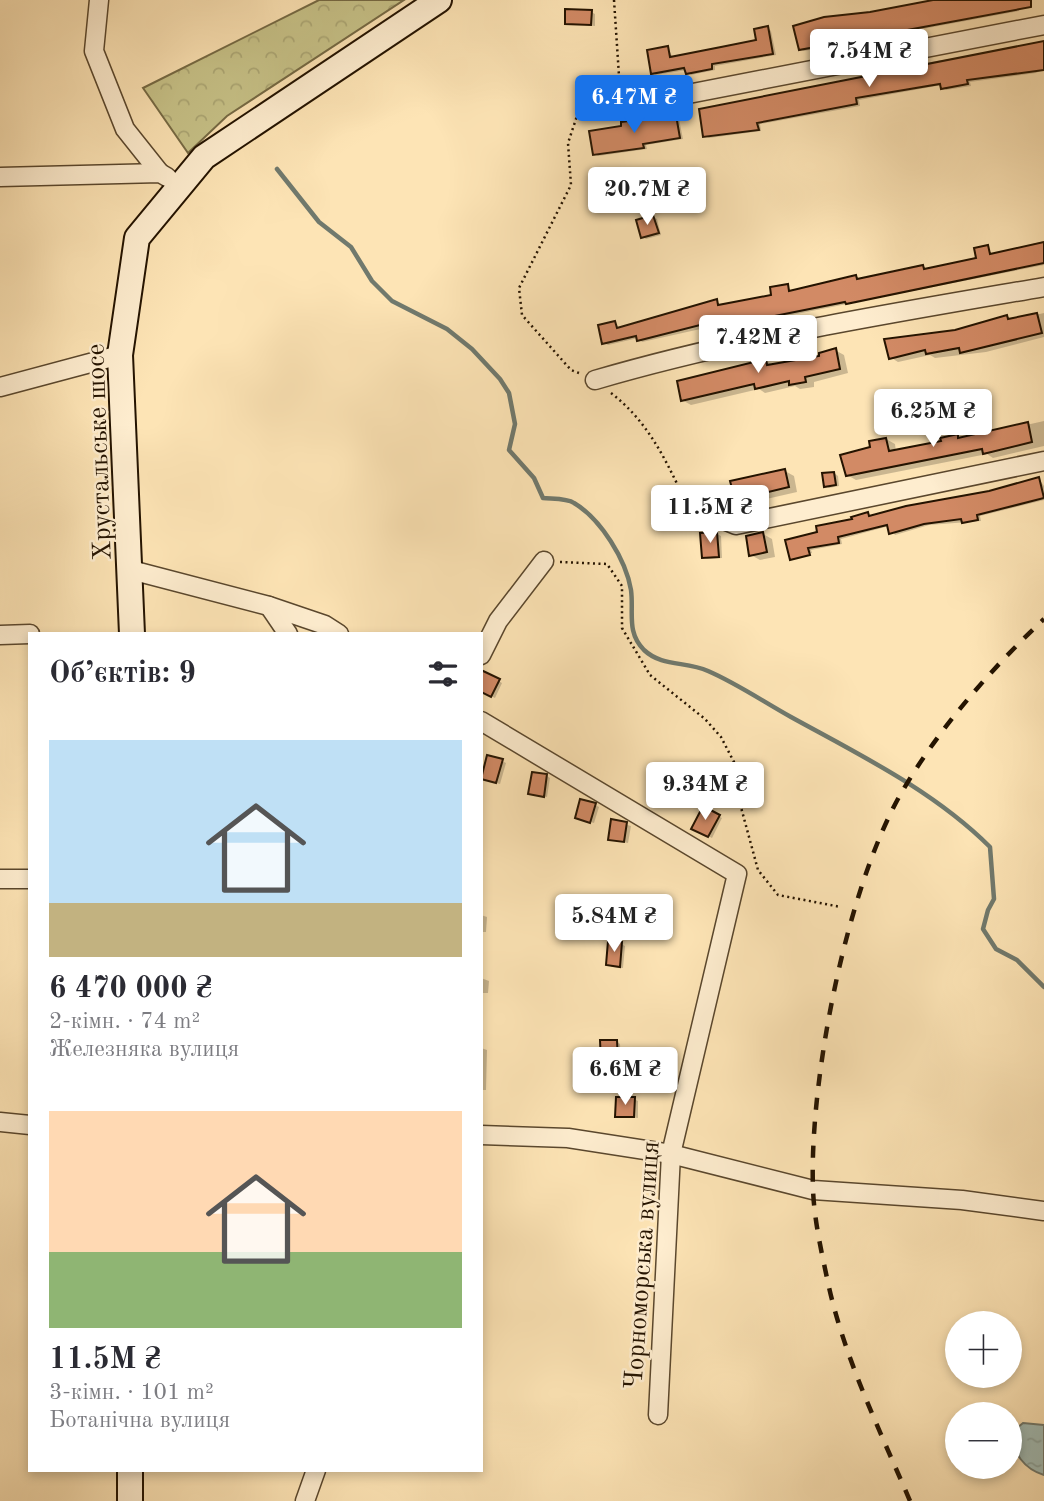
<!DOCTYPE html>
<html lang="uk">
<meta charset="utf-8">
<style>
:root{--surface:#fff;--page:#f7f7f7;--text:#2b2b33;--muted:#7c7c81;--accent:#1a73e8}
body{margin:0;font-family:"Old Standard TT",serif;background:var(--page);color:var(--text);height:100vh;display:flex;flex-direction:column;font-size:26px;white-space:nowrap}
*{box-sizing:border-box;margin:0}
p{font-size:23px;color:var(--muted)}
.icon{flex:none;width:38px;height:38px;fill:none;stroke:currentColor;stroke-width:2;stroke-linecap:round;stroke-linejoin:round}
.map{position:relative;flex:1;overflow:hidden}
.sheet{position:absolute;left:28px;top:632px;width:455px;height:840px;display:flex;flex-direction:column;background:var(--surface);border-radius:0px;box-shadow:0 4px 10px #0003}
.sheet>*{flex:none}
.controls{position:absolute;left:945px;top:1311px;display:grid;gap:14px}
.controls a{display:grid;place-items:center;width:77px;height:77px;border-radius:50%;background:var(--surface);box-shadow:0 4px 10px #0003;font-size:35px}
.price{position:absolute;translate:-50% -60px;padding:0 16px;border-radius:7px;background:#fff;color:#222;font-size:23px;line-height:46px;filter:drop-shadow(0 2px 4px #0008)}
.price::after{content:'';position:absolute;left:50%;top:42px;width:21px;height:16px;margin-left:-10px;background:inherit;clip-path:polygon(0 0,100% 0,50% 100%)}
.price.active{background:var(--accent);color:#fff}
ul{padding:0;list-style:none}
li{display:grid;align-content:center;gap:14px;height:371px;padding:0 21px}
li span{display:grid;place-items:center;height:217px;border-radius:0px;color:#555}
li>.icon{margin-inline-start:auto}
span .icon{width:126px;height:126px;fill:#fffc;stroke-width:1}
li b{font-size:30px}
h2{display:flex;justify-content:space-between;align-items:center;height:84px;padding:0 21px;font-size:30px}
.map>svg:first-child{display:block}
</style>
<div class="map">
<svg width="1044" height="1501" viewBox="0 0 1044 1501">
<defs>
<pattern id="forest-crowns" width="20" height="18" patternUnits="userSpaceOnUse" patternTransform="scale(1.75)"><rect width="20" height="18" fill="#c7c288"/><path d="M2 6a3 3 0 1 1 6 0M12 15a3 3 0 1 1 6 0" fill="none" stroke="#aba674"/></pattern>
<pattern id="water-ripples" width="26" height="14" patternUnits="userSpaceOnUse" patternTransform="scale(1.75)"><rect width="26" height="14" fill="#a2bdb6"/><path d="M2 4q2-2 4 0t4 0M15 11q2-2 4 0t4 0" fill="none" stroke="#8ba29b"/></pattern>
</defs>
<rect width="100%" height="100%" fill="#fde4b5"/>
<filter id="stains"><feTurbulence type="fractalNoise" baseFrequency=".00286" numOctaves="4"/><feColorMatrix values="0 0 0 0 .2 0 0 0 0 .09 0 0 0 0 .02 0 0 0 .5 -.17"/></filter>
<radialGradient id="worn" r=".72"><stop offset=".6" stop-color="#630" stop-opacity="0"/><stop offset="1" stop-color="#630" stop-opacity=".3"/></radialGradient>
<polygon fill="url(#forest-crowns)" stroke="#766a44" stroke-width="2" points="319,0 404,0 227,116 188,153 143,88"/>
<path fill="url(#water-ripples)" stroke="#70796d" stroke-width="2" d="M 1023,1423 L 1044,1425 L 1044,1475 C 1024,1469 1013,1453 1011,1433 Z"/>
<g fill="#0003">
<polygon points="947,0 1018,0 1019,11 804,51 800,49"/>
<polygon points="591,12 595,14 595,26 567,23"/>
<polygon points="768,28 771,31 776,55 715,66 715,70 691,75 687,70 656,75 653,73 668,48 673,58 758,41"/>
<polygon points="1044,41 1044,69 1036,73 970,82 971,86 946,90 942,85 859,100 860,106 760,124 761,131 709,138 705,136 701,111 936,61 1006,51"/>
<polygon points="675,117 679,119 683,139 646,145 647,149 598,156 595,154"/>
<polygon points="653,217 657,219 661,235 646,239 643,237"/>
<polygon points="1044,241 1044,265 745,324 741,320 642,342 638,338 608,345 604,343 615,323 620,329 717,301 721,307 773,297 787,286 792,292 855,277 860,280 923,267 927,269 978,259 987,247 992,255"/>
<polygon points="1044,313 1044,337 986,352 935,358 930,355 898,362 890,357 1007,316 1013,320"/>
<polygon points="835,350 844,355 848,373 814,382 814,387 800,389 795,386 765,393 759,389 691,405 682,400 766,361 774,366 822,358"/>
<polygon points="1044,421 1044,446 993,458 987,454 856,480 847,475 886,439 895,444 896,452 957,436 962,439"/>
<polygon points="785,471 794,476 797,492 745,504 736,499"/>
<polygon points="834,473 838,476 839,486 829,488 826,486"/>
<polygon points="1039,479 1044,486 1044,500 980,516 981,521 929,525 895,535 889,526 841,539 842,544 811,550 812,553 792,557 787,541 868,514 873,517 989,493"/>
<polygon points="717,534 721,536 722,558 707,559 704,557"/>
<polygon points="763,534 772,539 775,557 760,560 751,555"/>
<polygon points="483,672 502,683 495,698 481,691"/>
<polygon points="502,761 506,763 500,784 486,780"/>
<polygon points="547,776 550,778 547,797 530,793"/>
<polygon points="595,805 599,807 594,823 581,819"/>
<polygon points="704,808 722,818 712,838 693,828"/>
<polygon points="613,821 631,826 628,843 610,839"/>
<polygon points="650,898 653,900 652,914 628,910"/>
<polygon points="481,915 487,917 486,932 481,932"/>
<polygon points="621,944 625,946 623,968 612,967 608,964"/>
<polygon points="481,978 489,981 488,993 481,993"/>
<polygon points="616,1041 620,1044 621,1064 607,1065 603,1062"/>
<polygon points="481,1048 487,1050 486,1090 481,1090"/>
<polygon points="634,1099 638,1101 638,1118 617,1116"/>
</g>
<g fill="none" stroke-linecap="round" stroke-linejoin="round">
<path stroke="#70796d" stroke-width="4.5" d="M 277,169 L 319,222 L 351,247 L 372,281 L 392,301 L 447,329 L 472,349 L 500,379 L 509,393 L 515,424 L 509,450 L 534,478 L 543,498 C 552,499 567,498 574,503 C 601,519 626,560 631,590 C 634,612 626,632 644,650 C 662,667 686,661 708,671 C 736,683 764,702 791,717 C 860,755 934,791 990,847 L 994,899 L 988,910 L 983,929 L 996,949 L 1017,960 L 1044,987"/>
</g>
<g fill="#d28a65" stroke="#241300" stroke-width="2">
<polygon points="933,0 1031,0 1031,7 799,50 793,26 824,17 870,12"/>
<polygon points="565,9 592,10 591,25 565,24"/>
<polygon points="768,26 773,54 712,64 712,69 686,74 684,68 651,74 647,50 668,46 670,57 721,47 756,40 754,29"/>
<polygon points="1044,41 1044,70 967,80 968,84 941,89 940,84 856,98 857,104 757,123 759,130 703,137 699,109"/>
<polygon points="676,115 680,138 643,144 644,148 593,155 589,131 621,126 621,122"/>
<polygon points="653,215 659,233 641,238 636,220"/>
<polygon points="1044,242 1044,263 846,304 845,302 740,323 739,318 704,326 704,324 637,341 636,336 602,344 598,325 615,321 617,328 717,299 718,305 771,295 770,287 788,284 789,291 856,275 857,279 923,265 924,269 976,258 974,248 988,245 990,254"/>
<polygon points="1037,313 1042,333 960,353 959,348 926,354 925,350 889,359 884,339 955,330 1007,315 1008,319"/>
<polygon points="836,348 840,369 805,377 806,382 789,385 789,381 755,389 754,384 681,401 677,381 766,359 767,365 819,356 819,353"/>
<polygon points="1028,422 1032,442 983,454 982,449 846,476 840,455 870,447 869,441 886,438 889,451 941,441 940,438 958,434 958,438"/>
<polygon points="785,469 789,487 735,500 730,481"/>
<polygon points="834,472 836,485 824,487 822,473"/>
<polygon points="1039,477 1044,498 977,515 978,520 962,523 961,519 924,524 889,534 887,525 838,537 839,543 808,548 810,555 790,560 785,540 817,532 816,526 852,519 851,517 868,512 869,516 906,506 989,491"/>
<polygon points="717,532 719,557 702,558 700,533"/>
<polygon points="763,532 767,552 749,556 746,536"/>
<polygon points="481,670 500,679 491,697 481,692"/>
<polygon points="487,755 503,759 496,783 481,779"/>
<polygon points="532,772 547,774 544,797 528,794"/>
<polygon points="580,799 596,803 590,823 575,818"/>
<polygon points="703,806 720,815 708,837 691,829"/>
<polygon points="611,819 627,822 624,842 608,840"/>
<polygon points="628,895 650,896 649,913 627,911"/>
<polygon points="608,941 622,942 620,967 606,965"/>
<polygon points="600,1040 617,1040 618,1063 601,1063"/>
<polygon points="616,1097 635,1097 634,1117 615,1117"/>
</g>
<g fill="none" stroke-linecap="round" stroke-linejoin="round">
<g stroke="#5a472d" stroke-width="21">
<g id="street">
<polyline points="99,0 94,51 125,129 160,173"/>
<polyline points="621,107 1044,25"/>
<polyline points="0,177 160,173 167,177"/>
<path d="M 595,380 C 742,337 893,313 1044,287"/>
<polyline points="0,387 120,355"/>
<polyline points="687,505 736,525 1044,461"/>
<polyline points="131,570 269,606 325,625 339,634"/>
<polyline points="269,606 288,634"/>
<polyline points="0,635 30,634"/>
<polyline points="481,655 498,621 544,561"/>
<polyline points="481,721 737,874 671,1154 658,1415"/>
<polyline points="0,879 30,879"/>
<polyline points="0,1122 30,1125"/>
<polyline points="481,1135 568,1138 671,1154 813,1190 962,1200 1044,1211"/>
<polyline points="305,1501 316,1470"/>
</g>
</g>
<g stroke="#241300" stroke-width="28">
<g id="secondary">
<polyline points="132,634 120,355 137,238 204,157 439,0"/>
<polyline points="130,1470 130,1501"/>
</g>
</g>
<g stroke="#241300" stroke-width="2.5" stroke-dasharray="2 3.5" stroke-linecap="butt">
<polyline points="614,0 620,91"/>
<polyline points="579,373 571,370 522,315 519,288 571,185 568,143 577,116 606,110"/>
<path d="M 611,393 C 645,419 663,454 681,492"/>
<polyline points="560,562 607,564 622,586 622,628 650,675 705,719 721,737 735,764 739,800 758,870 778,895 841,907"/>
</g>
<use href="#street" stroke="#feedcf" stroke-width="18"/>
<use href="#secondary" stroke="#feedcf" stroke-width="24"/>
<path stroke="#241300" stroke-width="4.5" stroke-dasharray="12 12" stroke-linecap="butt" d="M 910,1501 C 879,1428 843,1356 827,1278 C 821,1250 814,1218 813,1189 C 809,1080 847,885 903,790 C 940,727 991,669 1044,619"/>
</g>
<g text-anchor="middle" stroke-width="5" stroke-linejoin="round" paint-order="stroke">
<g font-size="26" fill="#241300" stroke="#feedcf">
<text transform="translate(98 452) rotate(-92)" y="9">Хрустальське шосе</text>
<text transform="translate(641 1265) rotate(-86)" y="9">Чорноморська вулиця</text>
</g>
</g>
<rect width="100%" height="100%" filter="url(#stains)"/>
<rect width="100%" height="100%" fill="url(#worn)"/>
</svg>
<div class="controls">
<a>+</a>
<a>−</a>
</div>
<b class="price" style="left:869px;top:89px">7.54M ₴</b>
<b class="price active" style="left:634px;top:135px">6.47M ₴</b>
<b class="price" style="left:647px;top:227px">20.7M ₴</b>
<b class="price" style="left:758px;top:375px">7.42M ₴</b>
<b class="price" style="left:933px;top:449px">6.25M ₴</b>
<b class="price" style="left:710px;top:545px">11.5M ₴</b>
<b class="price" style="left:705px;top:822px">9.34M ₴</b>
<b class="price" style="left:614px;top:954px">5.84M ₴</b>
<b class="price" style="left:625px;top:1107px">6.6M ₴</b>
<section class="sheet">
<h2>Об’єктів: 9<svg class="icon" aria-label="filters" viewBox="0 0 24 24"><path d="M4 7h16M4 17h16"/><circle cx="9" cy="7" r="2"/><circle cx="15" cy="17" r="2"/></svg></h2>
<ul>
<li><span style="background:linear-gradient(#bfe0f5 75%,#c2b280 0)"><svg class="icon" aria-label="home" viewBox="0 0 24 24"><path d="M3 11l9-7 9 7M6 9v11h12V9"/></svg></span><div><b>6 470 000 ₴</b><p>2-кімн. · 74 m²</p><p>Железняка вулиця</p></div></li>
<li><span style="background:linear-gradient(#ffd9b3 65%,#8fb573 0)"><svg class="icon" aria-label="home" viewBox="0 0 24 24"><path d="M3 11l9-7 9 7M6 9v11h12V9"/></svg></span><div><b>11.5M ₴</b><p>3-кімн. · 101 m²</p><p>Ботанічна вулиця</p></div></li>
</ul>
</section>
</div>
